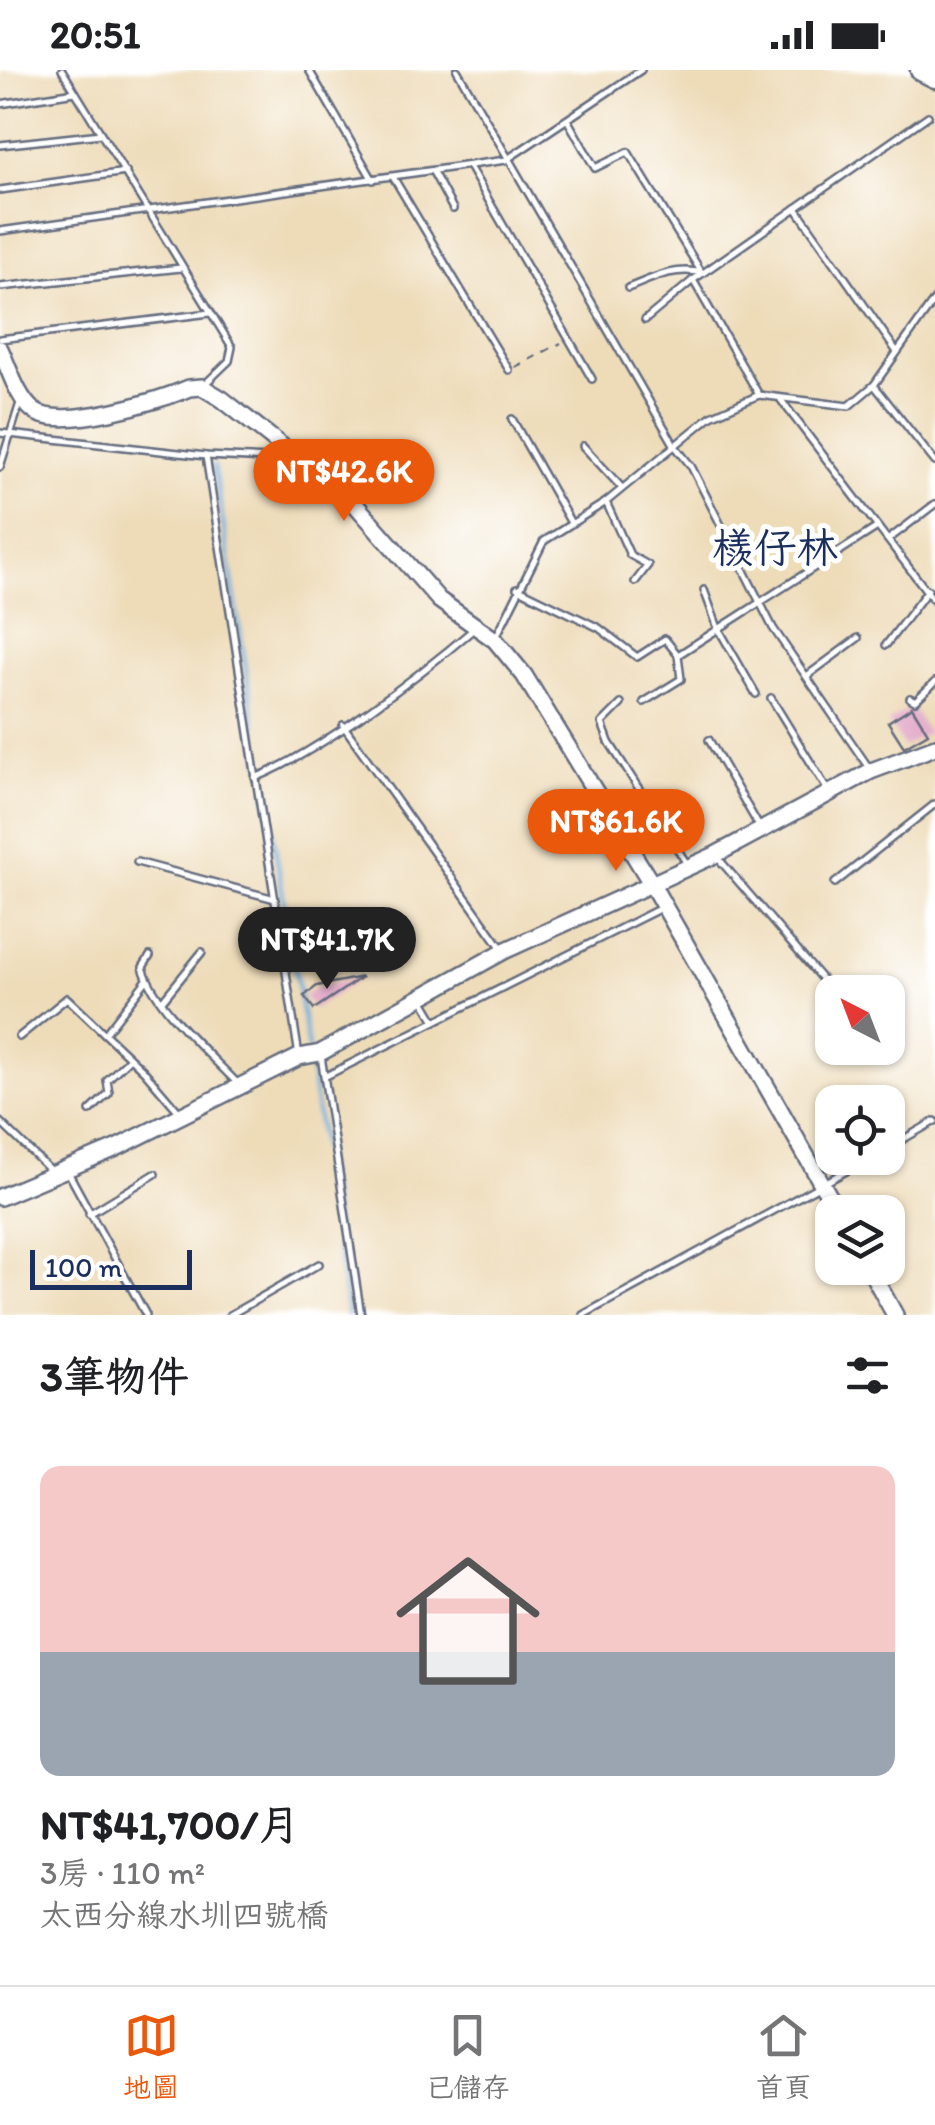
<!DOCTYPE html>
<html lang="zh-TW">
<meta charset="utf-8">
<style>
:root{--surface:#fff;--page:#f6f6f6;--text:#202124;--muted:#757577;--line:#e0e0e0;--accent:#ea580c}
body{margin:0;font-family:Itim,"LXGW WenKai TC",sans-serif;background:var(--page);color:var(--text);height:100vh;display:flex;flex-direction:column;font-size:38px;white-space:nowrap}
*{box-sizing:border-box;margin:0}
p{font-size:32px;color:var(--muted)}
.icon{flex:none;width:55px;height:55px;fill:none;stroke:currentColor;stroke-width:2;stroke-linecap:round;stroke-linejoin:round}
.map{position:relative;height:1245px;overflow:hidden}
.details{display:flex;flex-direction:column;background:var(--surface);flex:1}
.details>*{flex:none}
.needle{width:65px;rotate:318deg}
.fabs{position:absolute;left:815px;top:905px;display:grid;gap:20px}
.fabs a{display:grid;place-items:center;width:90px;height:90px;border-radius:20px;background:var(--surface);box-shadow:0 2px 8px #0004;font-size:50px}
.scale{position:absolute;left:30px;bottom:25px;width:162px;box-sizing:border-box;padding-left:10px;border:5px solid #1b2f5e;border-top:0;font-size:28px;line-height:35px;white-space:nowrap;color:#1b2f5e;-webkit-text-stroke:8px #fff;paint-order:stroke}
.price{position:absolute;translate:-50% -85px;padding:0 22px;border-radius:35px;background:var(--accent);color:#fff;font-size:32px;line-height:65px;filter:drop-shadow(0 2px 5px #0008)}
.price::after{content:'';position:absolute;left:50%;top:60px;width:30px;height:22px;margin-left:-15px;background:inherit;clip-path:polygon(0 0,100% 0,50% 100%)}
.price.selected{background:#222;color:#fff}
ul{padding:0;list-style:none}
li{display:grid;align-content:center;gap:20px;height:530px;padding:0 40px}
li span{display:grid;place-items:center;height:310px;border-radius:20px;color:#555}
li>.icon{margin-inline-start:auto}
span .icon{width:180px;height:180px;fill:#fffc;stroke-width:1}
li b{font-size:42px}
h2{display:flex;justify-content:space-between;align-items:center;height:120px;padding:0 40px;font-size:42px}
.status{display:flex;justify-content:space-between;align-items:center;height:70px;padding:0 50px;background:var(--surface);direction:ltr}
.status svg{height:28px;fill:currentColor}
.tab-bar{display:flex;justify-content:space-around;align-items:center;height:140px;border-top:2px solid var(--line);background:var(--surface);font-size:28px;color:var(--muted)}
.tab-bar a{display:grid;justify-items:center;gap:5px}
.tab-bar .selected{color:var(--accent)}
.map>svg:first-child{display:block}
</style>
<div class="status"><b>20:51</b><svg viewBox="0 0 49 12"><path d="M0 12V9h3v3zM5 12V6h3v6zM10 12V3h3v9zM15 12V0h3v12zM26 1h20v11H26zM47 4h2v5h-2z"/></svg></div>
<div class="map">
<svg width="935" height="1245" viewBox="0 0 935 1245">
<rect width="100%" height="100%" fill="#fff"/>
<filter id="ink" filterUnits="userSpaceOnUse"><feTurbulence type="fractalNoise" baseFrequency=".01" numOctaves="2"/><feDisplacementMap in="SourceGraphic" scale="20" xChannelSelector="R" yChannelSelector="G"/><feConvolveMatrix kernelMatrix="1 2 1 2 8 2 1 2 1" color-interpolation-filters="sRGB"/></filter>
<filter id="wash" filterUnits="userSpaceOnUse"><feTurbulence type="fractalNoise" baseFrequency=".0048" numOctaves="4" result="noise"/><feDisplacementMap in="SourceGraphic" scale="40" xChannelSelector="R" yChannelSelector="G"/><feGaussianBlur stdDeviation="2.25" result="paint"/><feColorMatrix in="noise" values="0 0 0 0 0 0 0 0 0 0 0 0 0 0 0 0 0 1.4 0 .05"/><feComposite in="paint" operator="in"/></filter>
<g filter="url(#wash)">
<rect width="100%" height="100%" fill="#eedcb9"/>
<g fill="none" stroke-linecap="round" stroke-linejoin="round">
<g stroke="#6aaee0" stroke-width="4">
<polyline points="214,396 261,694"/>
<polyline points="266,722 308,978"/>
<polyline points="309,988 348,1245"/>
</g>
</g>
<g id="blocks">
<g fill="#e5b1cd">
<polygon points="912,637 928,663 904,677 888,652"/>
<polygon points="362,907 314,939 304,926 317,916"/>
</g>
</g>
</g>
<g filter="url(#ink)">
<use href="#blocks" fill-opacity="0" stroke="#656c7e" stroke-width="2.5"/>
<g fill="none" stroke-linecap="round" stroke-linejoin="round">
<g stroke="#656c7e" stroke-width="10">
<g id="lane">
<polyline points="62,0 232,277 229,291 203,316"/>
<polyline points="309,0 373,110"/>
<polyline points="457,0 675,376 691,396 773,558 869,698"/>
<polyline points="0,34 75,22"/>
<path d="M 568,51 L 595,98 L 628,82 L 702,203 C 675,196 653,208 628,218"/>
<polyline points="0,75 101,64"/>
<polyline points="470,98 592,309"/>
<polyline points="433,102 453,139"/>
<polyline points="393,107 509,300"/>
<polyline points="0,120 126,102"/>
<polyline points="796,138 897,282"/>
<polyline points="0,161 506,90 641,0"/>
<polyline points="0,217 181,198"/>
<polyline points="645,250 693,210"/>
<polyline points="0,269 210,243"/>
<polyline points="874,315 935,392"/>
<polyline points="759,325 693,210 928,46"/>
<polyline points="781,330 935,532"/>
<polyline points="512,349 571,453"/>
<polyline points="0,363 206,386 291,390"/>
<polyline points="583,376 622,418"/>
<polyline points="206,386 299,986"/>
<polyline points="0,397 20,333"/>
<polyline points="606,432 630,485 648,495 635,512"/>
<polyline points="889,469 935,434"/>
<polyline points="517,518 599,558 637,587 665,569 678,585 876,458"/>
<polyline points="704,520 718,558 756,624"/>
<polyline points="496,567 544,471 606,432 711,346 759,325 849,336 874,315 935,229"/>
<polyline points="886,575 928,520"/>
<polyline points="808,605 858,568"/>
<polyline points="771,628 827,719"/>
<polyline points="910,628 915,631 935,612"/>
<polyline points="644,632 681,609 678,585"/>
<polyline points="621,634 602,653 609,672 687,794"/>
<polyline points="343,655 501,877"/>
<polyline points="709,670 760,758"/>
<path d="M 255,708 C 320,682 420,605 475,558"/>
<polyline points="718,788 833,922"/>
<polyline points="137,792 275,829"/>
<polyline points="835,813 935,734"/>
<path d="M 150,886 L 143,897 C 154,937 210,984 239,1015"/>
<polyline points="422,929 435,951"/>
<polyline points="163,930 202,882"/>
<polyline points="105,964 146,911"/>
<polyline points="19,967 67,928 144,1001 179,1042"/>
<polyline points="321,986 361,1245"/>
<polyline points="326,1006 663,837"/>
<polyline points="90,1041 109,1023 107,1010 130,988"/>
<polyline points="0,1052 52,1102"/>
<polyline points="888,1078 935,1051"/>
<polyline points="68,1102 146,1245"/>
<polyline points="89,1144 155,1104"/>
<polyline points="230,1245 319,1194"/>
<polyline points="583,1245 870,1088"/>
</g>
</g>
<g stroke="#656c7e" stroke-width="20">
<g id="secondary">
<path d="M 0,279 C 9,298 17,328 34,341 C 60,361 159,331 189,318 L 202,317 L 222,329 L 354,433 L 439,530 L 495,570 L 524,605 L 651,813 L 838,1142"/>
<polyline points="0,1127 116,1078 299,987 320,983 504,881 715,785 871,701 935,677"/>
<polyline points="869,1198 895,1245"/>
</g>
</g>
<g stroke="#656c7e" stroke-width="25">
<polyline id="highway" points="921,0 935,7"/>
</g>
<polyline stroke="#656c7e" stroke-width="2.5" stroke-dasharray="8 8" stroke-linecap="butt" points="515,297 561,273"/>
<use href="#lane" stroke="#fff" stroke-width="5"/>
<use href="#secondary" stroke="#fff" stroke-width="15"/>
<use href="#highway" stroke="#fff" stroke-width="20"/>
</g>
</g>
<g text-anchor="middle" stroke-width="10" stroke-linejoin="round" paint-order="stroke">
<g font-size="42" fill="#1b2f5e" stroke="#fff">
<text x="775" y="492">檨仔林</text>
</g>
</g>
</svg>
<div class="fabs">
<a><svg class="needle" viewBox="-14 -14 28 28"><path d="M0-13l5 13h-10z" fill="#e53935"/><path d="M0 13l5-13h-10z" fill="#757577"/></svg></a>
<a><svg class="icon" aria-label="locate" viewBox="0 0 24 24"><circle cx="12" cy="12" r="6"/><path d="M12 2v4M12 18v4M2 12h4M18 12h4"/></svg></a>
<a><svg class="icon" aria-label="layers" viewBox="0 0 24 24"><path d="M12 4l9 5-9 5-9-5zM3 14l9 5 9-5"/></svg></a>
</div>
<div class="scale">100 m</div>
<b class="price" style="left:344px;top:454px">NT$42.6K</b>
<b class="price" style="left:616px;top:804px">NT$61.6K</b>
<b class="price selected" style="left:327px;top:922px">NT$41.7K</b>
</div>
<section class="details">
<h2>3筆物件<svg class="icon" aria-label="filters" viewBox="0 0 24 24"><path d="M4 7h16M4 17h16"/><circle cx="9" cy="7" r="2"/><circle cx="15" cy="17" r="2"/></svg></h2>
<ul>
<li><span style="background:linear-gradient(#f6c9c9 60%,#9aa5b1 0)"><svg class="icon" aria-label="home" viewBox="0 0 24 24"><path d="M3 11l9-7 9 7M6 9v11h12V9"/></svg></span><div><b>NT$41,700/月</b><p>3房 · 110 m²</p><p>太西分線水圳四號橋</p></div></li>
</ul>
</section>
<nav class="tab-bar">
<a class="selected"><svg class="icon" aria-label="map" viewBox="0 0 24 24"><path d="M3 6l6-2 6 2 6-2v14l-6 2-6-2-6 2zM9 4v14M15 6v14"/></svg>地圖</a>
<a><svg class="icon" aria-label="saved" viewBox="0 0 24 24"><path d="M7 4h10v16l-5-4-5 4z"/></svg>已儲存</a>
<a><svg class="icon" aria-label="home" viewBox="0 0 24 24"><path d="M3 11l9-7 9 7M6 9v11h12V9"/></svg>首頁</a>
</nav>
